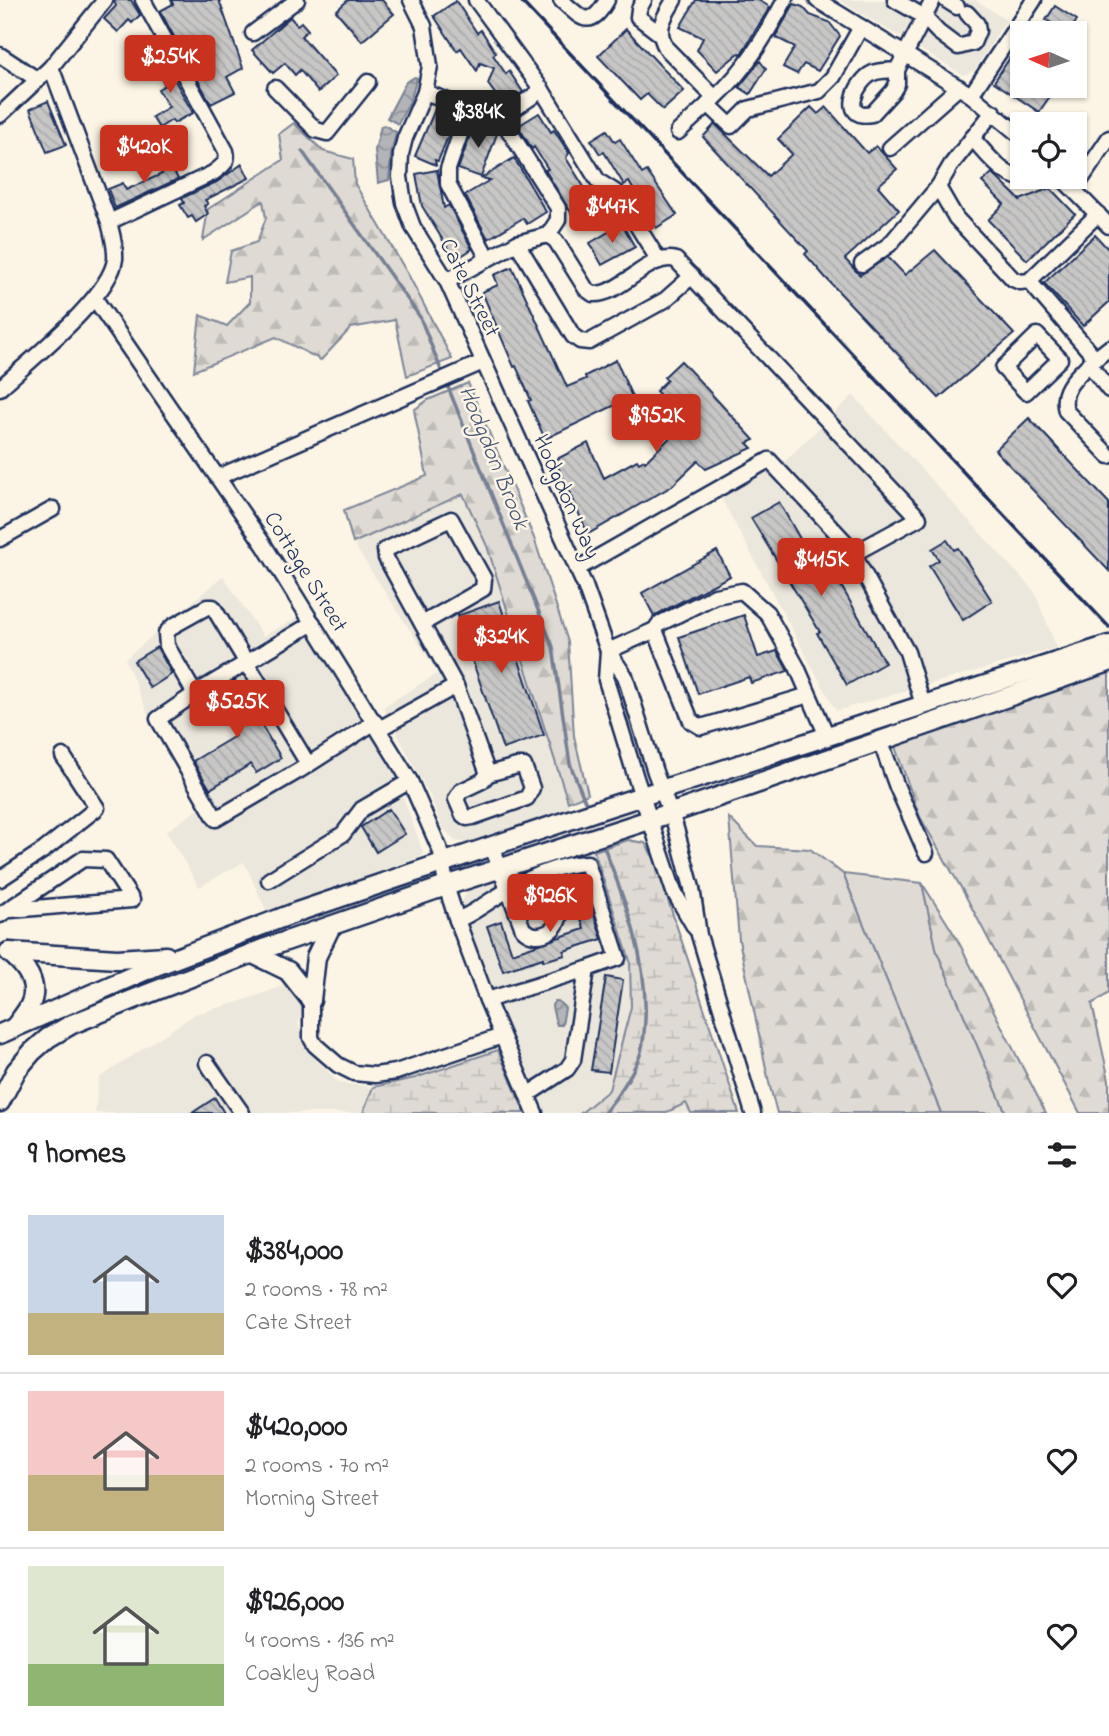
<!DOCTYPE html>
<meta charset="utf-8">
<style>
:root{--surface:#fff;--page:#f6f6f6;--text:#202124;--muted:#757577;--line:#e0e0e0;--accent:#c8321e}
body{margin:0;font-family:"Indie Flower",sans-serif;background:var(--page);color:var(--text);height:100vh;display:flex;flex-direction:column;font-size:26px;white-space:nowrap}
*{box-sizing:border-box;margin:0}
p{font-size:23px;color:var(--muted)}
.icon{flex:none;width:38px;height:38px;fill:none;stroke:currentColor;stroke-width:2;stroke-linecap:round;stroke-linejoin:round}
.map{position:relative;height:1113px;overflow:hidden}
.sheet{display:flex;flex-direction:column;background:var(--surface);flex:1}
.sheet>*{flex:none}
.needle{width:46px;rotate:273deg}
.controls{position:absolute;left:1010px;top:21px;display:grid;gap:14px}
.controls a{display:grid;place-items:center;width:77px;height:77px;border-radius:0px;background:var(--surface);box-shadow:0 2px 5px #0004;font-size:35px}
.price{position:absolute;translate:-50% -60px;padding:0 16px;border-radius:7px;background:var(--accent);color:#fff;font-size:23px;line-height:46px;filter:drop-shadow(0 2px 4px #0008)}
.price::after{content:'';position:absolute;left:50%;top:42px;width:21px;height:16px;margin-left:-10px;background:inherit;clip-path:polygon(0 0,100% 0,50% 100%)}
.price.selected{background:#222;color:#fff}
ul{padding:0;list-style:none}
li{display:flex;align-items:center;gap:21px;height:175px;padding:0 28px}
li+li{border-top:2px solid var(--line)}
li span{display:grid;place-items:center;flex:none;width:196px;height:140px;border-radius:0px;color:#555}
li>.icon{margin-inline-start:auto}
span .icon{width:84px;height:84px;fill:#fffc;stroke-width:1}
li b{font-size:30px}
h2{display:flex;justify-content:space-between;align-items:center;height:84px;padding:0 28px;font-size:30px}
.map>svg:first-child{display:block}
</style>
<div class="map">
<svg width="1109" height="1113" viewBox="0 0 1109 1113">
<defs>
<pattern id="forest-firs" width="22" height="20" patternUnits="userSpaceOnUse" patternTransform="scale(1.75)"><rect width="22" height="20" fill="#dfdbd4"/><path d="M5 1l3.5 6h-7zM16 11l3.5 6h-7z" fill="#bfbcb8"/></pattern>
<pattern id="wetland-marsh" width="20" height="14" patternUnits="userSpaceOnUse" patternTransform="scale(1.75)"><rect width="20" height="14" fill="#dfdbd4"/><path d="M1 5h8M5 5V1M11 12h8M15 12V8" fill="none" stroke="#bfbcb8"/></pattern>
<pattern id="water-waves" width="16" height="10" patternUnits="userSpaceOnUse" patternTransform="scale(1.75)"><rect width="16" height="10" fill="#b2b4b8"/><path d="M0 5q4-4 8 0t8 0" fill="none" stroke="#909399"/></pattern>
<pattern id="building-back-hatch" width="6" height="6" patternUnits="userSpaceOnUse" patternTransform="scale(1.75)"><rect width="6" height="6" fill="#c8c7c6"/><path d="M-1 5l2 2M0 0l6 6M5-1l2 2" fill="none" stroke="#ababac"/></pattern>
</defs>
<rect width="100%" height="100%" fill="#fcf5e5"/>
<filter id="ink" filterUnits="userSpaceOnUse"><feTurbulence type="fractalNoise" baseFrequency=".0143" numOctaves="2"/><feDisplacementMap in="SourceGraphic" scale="14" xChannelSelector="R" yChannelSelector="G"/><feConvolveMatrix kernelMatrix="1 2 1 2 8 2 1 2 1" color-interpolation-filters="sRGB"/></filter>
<g filter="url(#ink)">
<g fill="#ece7dc">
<polygon points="839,0 976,0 1006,20 974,71 963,75"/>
<polygon points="853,395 1034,591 1057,648 836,711 721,498 744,483 782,464"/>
<polygon points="462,494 487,546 570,810 468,843 455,841 442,827 430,796 383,707 438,673 353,543"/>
<polygon points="223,576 263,636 299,617 373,736 396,778 423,852 422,856 267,912 244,862 199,887 166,831 202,807 149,716 125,659"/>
<polygon points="628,840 645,843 654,858 739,1113 545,1113 494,995 466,923 462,901 469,889"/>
<polygon points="291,983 301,996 304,1006 298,1024 306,1049 339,1083 373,1087 363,1113 95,1113 99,1078 195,1014 239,1002"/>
</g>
<polygon fill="#dfdbd4" stroke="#7d8599" stroke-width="2" points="843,874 922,883 937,952 1006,1113 941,1113"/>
<g fill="url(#forest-firs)" stroke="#7d8599" stroke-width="2">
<polygon points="294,123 323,151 353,159 355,184 409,276 452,359 407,376 395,320 351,328 321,360 276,337 194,371 200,315 227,326 250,302 250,277 225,282 231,251 257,242 266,218 263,201 203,240 208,209 283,160 279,134"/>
<polygon points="468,383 534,538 568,642 574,736 588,794 568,802 487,546 463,494 353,543 344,510 427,476 414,410 428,400"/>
<polygon points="1109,673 1109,993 1092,1004 1109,1080 1109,1113 1080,1113 963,891 920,817 894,744"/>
<polygon points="729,818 757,846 810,849 843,874 941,1113 777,1113 770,1087 739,940"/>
<polygon points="922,883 956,937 1046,1113 1006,1113 937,952"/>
</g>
<g fill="url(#wetland-marsh)" stroke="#7d8599" stroke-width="2">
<polygon points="628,840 645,843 654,858 739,1113 691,1113 686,1103 665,1113 581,1113 609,1090 631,1007 630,961 594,851"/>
<polygon points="498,1050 525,1113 363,1113 373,1087 415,1078"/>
</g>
<g fill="url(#water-waves)" stroke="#767f94" stroke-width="2">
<polygon points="415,77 417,78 410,101 398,124 387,118 406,82"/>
<polygon points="384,125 396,132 391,156 389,180 378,183 375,150 381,126"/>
<path d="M 555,1001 L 558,1001 L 565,1008 L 562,1025 L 557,1025 C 556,1023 552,1008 552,1005 Z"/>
</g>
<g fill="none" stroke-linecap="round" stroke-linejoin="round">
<g stroke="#767f94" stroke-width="3.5">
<polyline points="302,151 420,317 443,375"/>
<polyline points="446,382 553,647 570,764 587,806"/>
<path d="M 604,847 C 626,903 648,960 645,1020 C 644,1033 644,1046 639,1058 C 630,1078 618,1096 604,1113"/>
</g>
</g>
<g fill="url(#building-back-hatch)" stroke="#1b2f5e" stroke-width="2">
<polygon points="114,0 131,0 140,15 132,23 129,20 118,32 104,19 116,6"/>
<polygon points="171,0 219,0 243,68 227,77 235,92 211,104 160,11 173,4"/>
<polygon points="348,0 382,0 394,14 362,41 336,11"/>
<polygon points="696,0 758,0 770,7 741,54 739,53 717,71 697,50 703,38 680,27"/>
<polygon points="456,1 477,33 481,30 496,53 493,55 506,74 509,71 523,92 503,105 488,84 494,68 480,63 477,71 461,48 457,51 434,16"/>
<polygon points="794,4 803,7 810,15 829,22 840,36 818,71 804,64 797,74 783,67 795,47 775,37"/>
<polygon points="1055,6 1077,20 1069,33 1059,33 1050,27 1053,24 1046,20"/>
<polygon points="290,17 297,25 301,22 308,30 301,36 336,76 318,92 300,70 295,75 285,63 273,73 252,50"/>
<polygon points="626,29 684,91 663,110 647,94 640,100 598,56"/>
<polygon points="158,50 193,113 174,123 172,120 159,128 152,117 169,107 158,89 165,85 149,55"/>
<polygon points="1013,53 1022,59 1022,86 1057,86 1039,112 994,82"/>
<polygon points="760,61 766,69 750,94 739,87"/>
<polygon points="48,101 66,145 47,152 30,109"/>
<polygon points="436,107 457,115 438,161 435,160 436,165 415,156"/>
<polygon points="811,107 818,114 826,107 867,153 876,146 897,169 878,186 899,210 845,259 855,270 860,275 888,257 905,275 935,250 1014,334 939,398 825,277 805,254 808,251 703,137 715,124 768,176 792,154 778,139"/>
<polygon points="539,113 551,132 554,130 569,153 566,158 599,211 578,224 545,170 548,169 534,147 532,149 518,126"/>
<polygon points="475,122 498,131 481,177 458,169"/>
<polygon points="607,130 615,142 620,139 642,174 647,171 677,215 656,228 629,182 624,185 604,152 600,154 591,140"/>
<polygon points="166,156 178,179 115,208 108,189 123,183 126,190 162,174 156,161"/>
<polygon points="514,158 546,212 527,224 523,218 488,239 465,195 490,180 482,178"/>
<polygon points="242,164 249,178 205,200 208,204 204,206 208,214 196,222 192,216 188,218 180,205 184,203 182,198 217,182"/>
<polygon points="437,170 444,208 449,205 472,249 455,260 422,206 416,174"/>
<polygon points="992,173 1020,200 1050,188 1075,214 1027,260 988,220 1004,204 982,182"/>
<polygon points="622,224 635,247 602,265 590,243"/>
<polygon points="1095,235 1109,250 1109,302 1083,326 1044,283"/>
<polygon points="512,267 567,387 586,379 585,376 616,360 632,397 545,439 528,401 531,400 516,366 514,367 482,292 498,285 494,275"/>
<polygon points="681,361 754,440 747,443 752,448 706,469 698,461 672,486 588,534 555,460 588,443 604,478 637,460 639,463 644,460 645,462 685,423 656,391 667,380 664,377"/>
<polygon points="1029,418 1109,503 1109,571 995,450"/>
<polygon points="779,502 816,567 827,561 885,663 847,685 817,633 820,632 751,518"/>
<polygon points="947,540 954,550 958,548 992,601 963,620 929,566 939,560 932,549"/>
<polygon points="717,551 730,576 654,616 642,593"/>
<polygon points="499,601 544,735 503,749 457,616"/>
<polygon points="744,615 758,657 777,651 788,671 751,683 749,677 698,694 679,637"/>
<polygon points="157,647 172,674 150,688 134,661"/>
<polygon points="235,681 281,758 256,773 251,764 210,789 193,761 235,736 210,695"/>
<polygon points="389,809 405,834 376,852 361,827"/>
<polygon points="580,873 602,939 564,951 565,955 543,961 543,958 503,971 487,926 501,921 512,953 584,929 567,876"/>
<polygon points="606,977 623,980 609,1072 591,1070"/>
<polygon points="215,1098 224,1113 192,1113"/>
</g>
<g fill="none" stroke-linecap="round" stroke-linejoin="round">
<g stroke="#1b2f5e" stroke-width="19">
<g id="minor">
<polyline points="411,0 424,26 430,66 425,92 405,138 401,154 400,177 404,203 413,227 447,281 585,586 608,651 625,676 655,772 675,825 692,888 699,935 753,1113"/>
<polyline points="476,0 542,90 598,181 617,193 659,261"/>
<path d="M 561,0 C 582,19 590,30 607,0"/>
<polyline points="644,0 639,9 638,17 660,34"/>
<path d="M 674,0 C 664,17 655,29 666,48 L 715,98 C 746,69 765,37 785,0"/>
<polyline points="817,0 971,95 1022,137"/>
<polyline points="895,0 923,16 938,32 958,47 973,43 978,31 977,24 967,13"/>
<polyline points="946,0 957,7"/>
<polyline points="253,33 297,0"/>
<polyline points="0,55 38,80"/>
<path d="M 897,70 C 890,71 880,70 873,73 C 855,81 840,121 872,114 L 893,91 L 897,84 L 897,70 L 933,0"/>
<polyline points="275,88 316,130 327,133 368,82"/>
<polyline points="425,92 489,117 501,118 542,90"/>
<polyline points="971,95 1034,0"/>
<polyline points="708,104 731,126 748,109 819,91 833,77 861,27"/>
<polyline points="469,109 448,169 448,184 487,257"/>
<polyline points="993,112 951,165 938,187 956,218 1013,279 1020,282 1029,281 1098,214"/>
<polyline points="0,115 51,67 105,0"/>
<polyline points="501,118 558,208 558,220 548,235"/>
<polyline points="678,132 714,99"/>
<path d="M 972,138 C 990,157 1008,186 1038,177"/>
<polyline points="890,148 959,87"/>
<polyline points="1061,177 1109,226"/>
<polyline points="1074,190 1109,138"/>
<path d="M 109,222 L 213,173 C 222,166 229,163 226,151 L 143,0"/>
<polyline points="517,243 573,336 580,341 589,342 665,300 692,276"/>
<polyline points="862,264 890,244 938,187"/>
<path d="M 447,281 L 517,243 L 548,235 L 556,241 L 586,289 L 593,294 C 621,296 649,252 676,260 L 919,518 L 853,554"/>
<polyline points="1029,281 1096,359"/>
<polyline points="95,299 264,545 410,781 441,852 446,886 457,920 487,1000 535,1113"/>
<polygon points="1037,335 1060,359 1026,392 1003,368"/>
<polyline points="1109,348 1089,364 1109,390"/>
<path d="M 1089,364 C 1075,378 1060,390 1066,411 L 1109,456"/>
<path d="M 0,388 C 29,361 111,296 115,259 C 116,247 112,234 109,222 L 51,67"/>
<polyline points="218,477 483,362"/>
<polyline points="0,539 53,509"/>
<polyline points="577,569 769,460 849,546 907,652 923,705"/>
<polyline points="313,623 199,691 158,719 216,819 300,770 375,722"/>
<polyline points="422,624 483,589 484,579 451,519 385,550 386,558 456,686 488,774"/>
<polyline points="608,651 606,680 636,778 674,892 695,928"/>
<polyline points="608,651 655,630"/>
<polyline points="195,694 167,646 166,633 173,626 207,607 213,607 308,764"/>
<polyline points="809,695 701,727 691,721 655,630 659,624 715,596 742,591 767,613 797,667 827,736"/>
<polyline points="379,729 456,686"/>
<polyline points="880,740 897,787 926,853"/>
<polygon points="517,766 524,766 532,788 527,798 473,817 467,818 463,815 456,799 461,791 482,781 488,774"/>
<path d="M 492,847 L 523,929 C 535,941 555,934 559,918 L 542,874"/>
<polyline points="0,879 44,850 97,808 63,756"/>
<polyline points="269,880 343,834 362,809 410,781"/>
<polyline points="0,915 83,859 106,860 132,900 11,910"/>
<path d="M 457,920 C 470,915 479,908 490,901 C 518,883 553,864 587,863 L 618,958 L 587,969"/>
<polyline points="311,1000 311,1038 315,1045 338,1065 354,1073 375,1075 396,1072 502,1036"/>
<polyline points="487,1000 587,969 573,1060 567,1069 527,1095"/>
<polyline points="207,1063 242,1113"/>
</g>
</g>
<g stroke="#1b2f5e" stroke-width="23">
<g id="major">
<polyline points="9,952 117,959 166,956"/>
<path d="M 9,952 C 25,965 40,984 30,1005 C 26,1013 19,1021 14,1028"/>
<polyline points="253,954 288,971 311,1000"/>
<polyline points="311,1000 316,957 331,926"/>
<polyline points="0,1034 158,965 297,912 599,810 1109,645"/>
<polyline points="0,1102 16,1071 32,1052 48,1038 72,1024 147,994 266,948 446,886 683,809 1109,662"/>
</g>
</g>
<use href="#minor" stroke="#fcf5e5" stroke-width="14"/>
<use href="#major" stroke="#fcf5e5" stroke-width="18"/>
<polyline stroke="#1b2f5e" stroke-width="3.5" points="520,0 1109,627"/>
</g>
</g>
<g text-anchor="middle" stroke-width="5" stroke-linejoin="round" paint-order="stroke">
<g font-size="23" fill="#1b2f5e" stroke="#fcf5e5">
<text transform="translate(471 287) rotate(63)" y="8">Cate Street</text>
<text transform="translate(568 496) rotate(66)" y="8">Hodgdon Way</text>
<text transform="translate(307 571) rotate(58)" y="8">Cottage Street</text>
</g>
<g font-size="24" font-style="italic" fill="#485779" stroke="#fcf5e5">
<text transform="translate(495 457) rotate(68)" y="8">Hodgdon Brook</text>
</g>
</g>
</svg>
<div class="controls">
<a><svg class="needle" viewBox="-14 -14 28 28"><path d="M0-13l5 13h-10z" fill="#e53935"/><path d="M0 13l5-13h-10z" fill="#757577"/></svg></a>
<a><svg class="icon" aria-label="locate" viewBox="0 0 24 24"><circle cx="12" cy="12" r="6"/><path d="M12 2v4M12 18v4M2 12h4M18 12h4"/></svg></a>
</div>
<b class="price" style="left:170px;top:95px">$254K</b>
<b class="price selected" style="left:478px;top:150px">$384K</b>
<b class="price" style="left:144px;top:185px">$420K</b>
<b class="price" style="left:612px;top:245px">$447K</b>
<b class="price" style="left:656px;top:454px">$952K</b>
<b class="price" style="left:821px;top:598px">$415K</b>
<b class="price" style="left:501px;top:675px">$324K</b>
<b class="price" style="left:237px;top:740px">$525K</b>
<b class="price" style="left:550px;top:934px">$926K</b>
</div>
<section class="sheet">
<h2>9 homes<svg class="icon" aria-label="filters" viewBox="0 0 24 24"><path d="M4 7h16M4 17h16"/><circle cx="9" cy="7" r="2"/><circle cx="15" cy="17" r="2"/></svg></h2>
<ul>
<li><span style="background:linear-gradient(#c9d6e8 70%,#c2b280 0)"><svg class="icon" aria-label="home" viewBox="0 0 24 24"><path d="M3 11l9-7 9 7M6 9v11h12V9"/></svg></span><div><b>$384,000</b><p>2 rooms · 78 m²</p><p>Cate Street</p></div><svg class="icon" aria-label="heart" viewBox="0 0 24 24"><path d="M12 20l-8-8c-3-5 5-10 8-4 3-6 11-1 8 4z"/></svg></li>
<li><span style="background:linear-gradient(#f6c9c9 60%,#c2b280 0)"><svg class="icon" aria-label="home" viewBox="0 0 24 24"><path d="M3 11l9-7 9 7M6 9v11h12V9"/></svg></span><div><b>$420,000</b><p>2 rooms · 70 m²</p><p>Morning Street</p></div><svg class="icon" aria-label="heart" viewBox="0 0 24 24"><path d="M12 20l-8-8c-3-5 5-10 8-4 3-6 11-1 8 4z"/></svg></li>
<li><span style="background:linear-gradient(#dfe7d0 70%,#8fb573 0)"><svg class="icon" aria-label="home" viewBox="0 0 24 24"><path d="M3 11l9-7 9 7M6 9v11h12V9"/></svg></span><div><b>$926,000</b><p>4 rooms · 136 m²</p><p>Coakley Road</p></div><svg class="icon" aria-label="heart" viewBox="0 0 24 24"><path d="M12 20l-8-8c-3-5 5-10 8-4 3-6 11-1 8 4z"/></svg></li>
</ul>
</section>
